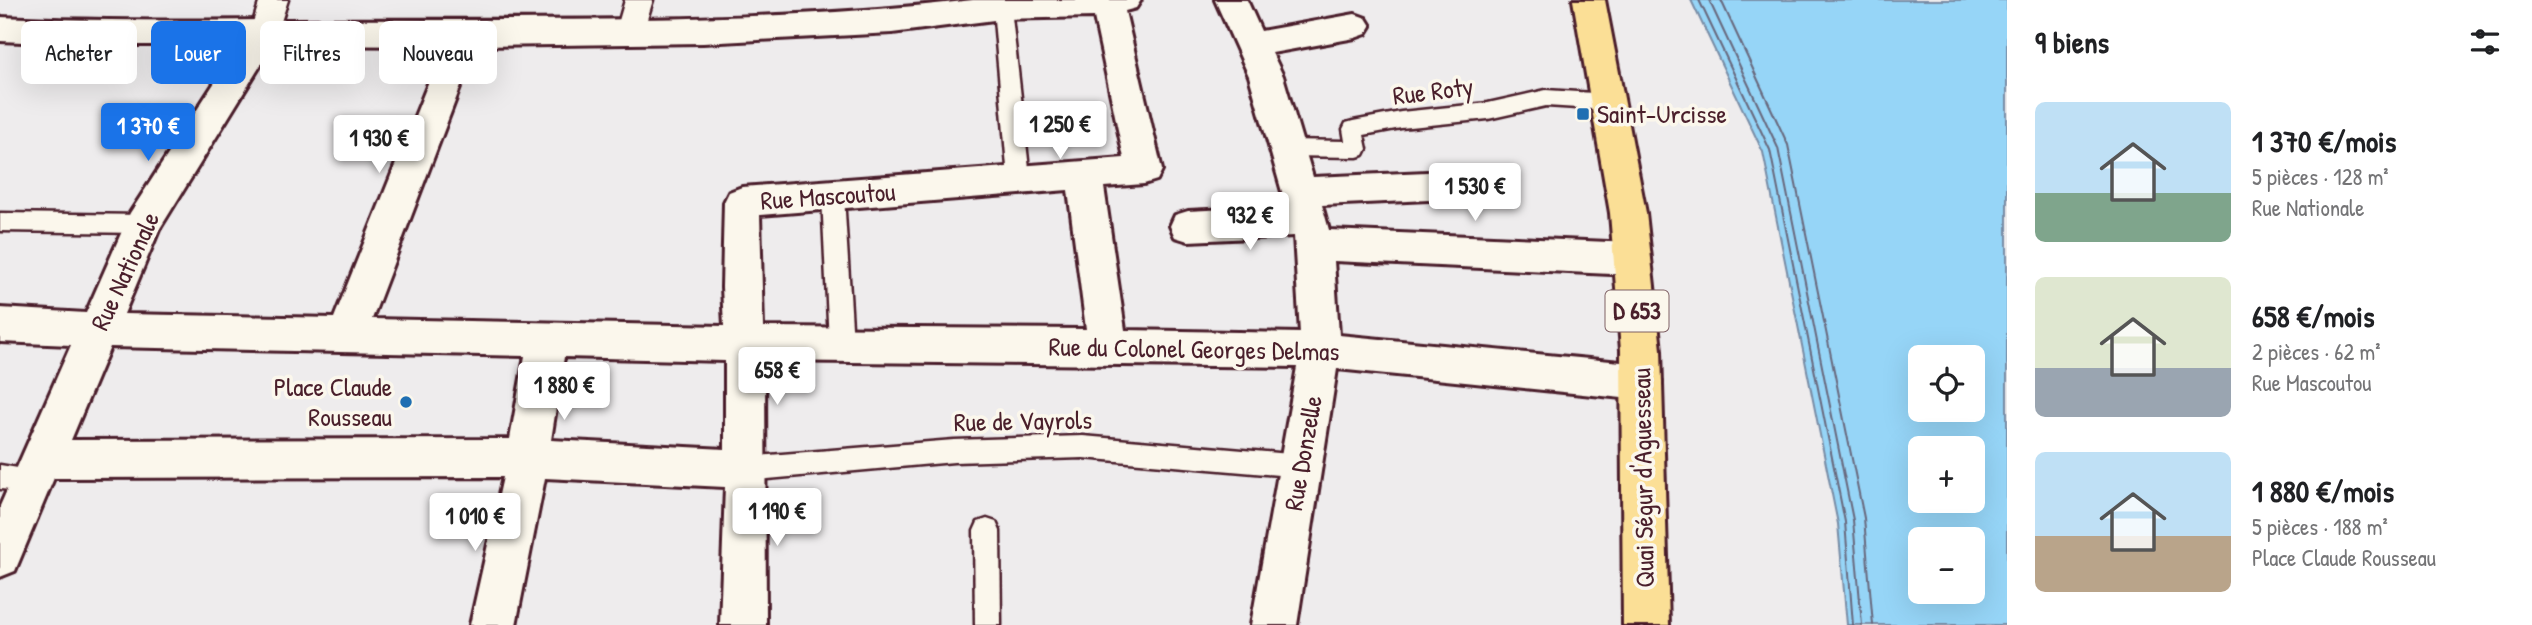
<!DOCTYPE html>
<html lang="fr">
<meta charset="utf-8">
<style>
:root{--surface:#fff;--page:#f2f2f2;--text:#202124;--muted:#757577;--accent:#1a73e8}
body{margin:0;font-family:"Patrick Hand",sans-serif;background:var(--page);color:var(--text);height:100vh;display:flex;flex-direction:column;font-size:26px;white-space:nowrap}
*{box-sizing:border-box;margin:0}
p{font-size:23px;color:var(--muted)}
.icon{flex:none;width:38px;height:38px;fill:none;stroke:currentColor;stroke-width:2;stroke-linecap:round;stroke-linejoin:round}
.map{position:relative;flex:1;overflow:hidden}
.drawer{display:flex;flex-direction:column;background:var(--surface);width:525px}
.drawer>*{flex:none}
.top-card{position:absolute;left:21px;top:21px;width:665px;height:63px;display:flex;gap:14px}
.buttons{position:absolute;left:1908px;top:345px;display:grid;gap:14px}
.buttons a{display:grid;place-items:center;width:77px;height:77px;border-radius:10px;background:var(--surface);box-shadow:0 7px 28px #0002;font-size:35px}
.price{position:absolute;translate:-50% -60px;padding:0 16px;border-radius:7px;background:#fff;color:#222;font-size:23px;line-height:46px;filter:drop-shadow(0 2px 4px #0008)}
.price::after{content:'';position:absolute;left:50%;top:42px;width:21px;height:16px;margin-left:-10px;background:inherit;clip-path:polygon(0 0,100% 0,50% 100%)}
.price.selected{background:var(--accent);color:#fff}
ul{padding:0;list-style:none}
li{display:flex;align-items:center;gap:21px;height:175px;padding:0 28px}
li span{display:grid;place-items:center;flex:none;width:196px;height:140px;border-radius:10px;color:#555}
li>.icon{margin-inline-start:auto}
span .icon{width:84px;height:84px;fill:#fffc;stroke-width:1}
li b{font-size:30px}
h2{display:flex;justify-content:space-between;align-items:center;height:84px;padding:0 28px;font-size:30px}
.tag{padding:0 24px;border-radius:10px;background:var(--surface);box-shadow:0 7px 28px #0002;font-size:24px;line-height:63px}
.tag.selected{background:var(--accent);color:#fff}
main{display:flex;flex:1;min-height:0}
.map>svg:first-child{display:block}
</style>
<main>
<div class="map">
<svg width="2007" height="625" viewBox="0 0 2007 625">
<rect width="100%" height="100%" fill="#eeeced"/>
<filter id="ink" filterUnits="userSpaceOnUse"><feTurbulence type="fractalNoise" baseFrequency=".0143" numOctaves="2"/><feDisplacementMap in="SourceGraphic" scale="14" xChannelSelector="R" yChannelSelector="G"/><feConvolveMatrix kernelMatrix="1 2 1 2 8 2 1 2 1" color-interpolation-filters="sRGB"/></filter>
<g filter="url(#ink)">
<path fill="#96d5f7" stroke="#788ca5" stroke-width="2" fill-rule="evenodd" d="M 1691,0 L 2007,0 L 2007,625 L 1847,625 L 1838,524 L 1763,152 ZM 1920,357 L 1972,357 L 1972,410 L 1920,410 ZM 1920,448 L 1972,448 L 1972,500 L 1920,500 ZM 1920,539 L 1972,539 L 1972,592 L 1920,592 Z"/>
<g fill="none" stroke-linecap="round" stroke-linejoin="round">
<g stroke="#68687d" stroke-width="2">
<polyline points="1699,0 1770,150 1845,522 1853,625"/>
<polyline points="1709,0 1778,148 1853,520 1862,625"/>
<polyline points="1721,0 1788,145 1864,518 1873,625"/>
</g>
<g stroke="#4a1f2b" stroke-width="5">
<g id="service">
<polygon points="1002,1 1009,3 1011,8 1030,178 1026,184 1019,186 1012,184 1008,178 993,8 995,3"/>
<polygon points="1546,90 1609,94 1616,97 1619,102 1616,107 1609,110 1546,106 1488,119 1401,128 1364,135 1367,149 1364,155 1357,157 1287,156 1280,154 1277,148 1280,142 1287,140 1345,141 1343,129 1346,123 1353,121 1401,112 1488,103"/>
<polygon points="833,187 841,190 844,196 853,343 849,350 841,353 833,350 829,343 822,196 825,190"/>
<polygon points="0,213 143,215 151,218 154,224 151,230 143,233 0,231"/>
<polygon points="1083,436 1301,455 1310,458 1313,466 1310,474 1301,477 1083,458 954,462 746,481 737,477 734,469 737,461 746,457 954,440"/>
<polygon points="0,465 42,472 45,480 42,488 33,492 0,489"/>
<polygon points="987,519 996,522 1000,531 1001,625 975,625 974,531 978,522"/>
</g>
</g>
<g stroke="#4a1f2b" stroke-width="5">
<g id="pedestrian">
<polygon points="260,0 288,0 275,40 265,43 255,40 250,32"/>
<polygon points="625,0 653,0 641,39 631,42 621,39 616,31"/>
</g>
</g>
<g stroke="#4a1f2b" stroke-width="6">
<path id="minor" d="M 973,0 L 1141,0 L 1136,8 L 1125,11 L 1162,170 L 1157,180 L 1144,184 L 1104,187 L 1125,330 L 1300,333 L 1294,236 L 1188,241 L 1175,237 L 1170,226 L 1175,215 L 1188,211 L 1286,206 L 1249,76 L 1215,0 L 1247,0 L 1261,31 L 1355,14 L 1366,18 L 1371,26 L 1366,34 L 1355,38 L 1272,53 L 1283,76 L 1313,177 L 1450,171 L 1463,175 L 1468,185 L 1463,195 L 1450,199 L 1322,205 L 1329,230 L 1632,243 L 1645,248 L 1651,259 L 1645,270 L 1632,275 L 1334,261 L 1339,335 L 1642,364 L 1656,369 L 1662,382 L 1656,395 L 1642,400 L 1337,369 L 1297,625 L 1251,625 L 1297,367 L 765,361 L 766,625 L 720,625 L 725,487 L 545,478 L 516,625 L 470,625 L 503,477 L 54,478 L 15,571 L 0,577 L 0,506 L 71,345 L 0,342 L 0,308 L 86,313 L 130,213 L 239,45 L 90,45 L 0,41 L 0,17 C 88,21 176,21 264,20 C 500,18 737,27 973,0 ZM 1094,17 L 1124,158 L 742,187 L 729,192 L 724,202 L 722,287 L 724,326 L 372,319 L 476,46 L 703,43 L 892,33 L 1002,19 ZM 273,45 L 443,46 L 334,318 L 124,314 L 159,230 ZM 1068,190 L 1086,329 L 763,327 L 760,215 ZM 110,347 L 525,356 L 510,439 L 71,440 ZM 564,357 L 725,361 L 725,449 L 551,440 Z"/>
</g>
<g stroke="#4a1f2b" stroke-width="6">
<polygon id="primary" points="1573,0 1605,0 1646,213 1661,350 1669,625 1623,625 1621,350 1610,213"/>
</g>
<use href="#service" fill="#fbf7ec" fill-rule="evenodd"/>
<use href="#pedestrian" fill="#fbf7ec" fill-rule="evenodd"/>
<use href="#minor" fill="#fbf7ec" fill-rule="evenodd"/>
<use href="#primary" fill="#fbdf96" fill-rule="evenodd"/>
</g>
</g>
<g fill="#1f6fb2" stroke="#fbf7ec" stroke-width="2.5">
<rect x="1576" y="107" width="14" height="14" rx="3.5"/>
<circle cx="406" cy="402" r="7"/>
</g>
<g text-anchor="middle" stroke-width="7" stroke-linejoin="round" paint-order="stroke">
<rect fill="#fbf7ec" stroke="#7f6065" stroke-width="2" x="1605.5" y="290.5" width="63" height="41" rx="5"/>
<g font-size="24" font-weight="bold" fill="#4a1f2b">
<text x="1637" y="319">D 653</text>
</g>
<g font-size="26" fill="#4a1f2b" stroke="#fbf7ec">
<text transform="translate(1433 91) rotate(-7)" y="9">Rue Roty</text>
<text transform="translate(828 196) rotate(-4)" y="9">Rue Mascoutou</text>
<text transform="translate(125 271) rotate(-65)" y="9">Rue Nationale</text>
<text transform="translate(1194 349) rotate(1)" y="9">Rue du Colonel Georges Delmas</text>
<text transform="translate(1023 421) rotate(-1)" y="9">Rue de Vayrols</text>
<text transform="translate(1303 453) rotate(-80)" y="9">Rue Donzelle</text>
<text transform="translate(1643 478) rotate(-91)" y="9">Quai Ségur d'Aguesseau</text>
</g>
<g font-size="26" fill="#4a1f2b" stroke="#fbf7ec" text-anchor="start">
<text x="1597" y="123">Saint-Urcisse</text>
<text x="392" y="396" text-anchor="end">Place Claude<tspan x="392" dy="30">Rousseau</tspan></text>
</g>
</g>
</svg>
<div class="buttons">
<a><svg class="icon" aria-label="locate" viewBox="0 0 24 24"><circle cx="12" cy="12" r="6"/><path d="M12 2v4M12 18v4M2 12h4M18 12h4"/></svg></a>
<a>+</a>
<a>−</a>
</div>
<b class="price" style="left:1060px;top:161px">1 250 €</b>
<b class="price selected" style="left:148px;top:163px">1 370 €</b>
<b class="price" style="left:379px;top:175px">1 930 €</b>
<b class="price" style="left:1475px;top:223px">1 530 €</b>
<b class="price" style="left:1250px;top:252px">932 €</b>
<b class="price" style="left:777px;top:407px">658 €</b>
<b class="price" style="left:564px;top:422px">1 880 €</b>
<b class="price" style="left:777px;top:548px">1 190 €</b>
<b class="price" style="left:475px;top:553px">1 010 €</b>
<div class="top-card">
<a class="tag">Acheter</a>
<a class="tag selected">Louer</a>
<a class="tag">Filtres</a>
<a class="tag">Nouveau</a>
</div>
</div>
<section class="drawer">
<h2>9 biens<svg class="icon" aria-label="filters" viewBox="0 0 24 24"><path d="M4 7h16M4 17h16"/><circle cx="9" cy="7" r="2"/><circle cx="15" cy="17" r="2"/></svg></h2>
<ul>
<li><span style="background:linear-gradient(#bfe0f5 65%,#7fa58c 0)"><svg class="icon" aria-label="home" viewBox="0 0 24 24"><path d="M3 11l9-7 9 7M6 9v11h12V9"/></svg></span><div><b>1 370 €/mois</b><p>5 pièces · 128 m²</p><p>Rue Nationale</p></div></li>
<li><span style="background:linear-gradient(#dfe7d0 65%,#9aa5b1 0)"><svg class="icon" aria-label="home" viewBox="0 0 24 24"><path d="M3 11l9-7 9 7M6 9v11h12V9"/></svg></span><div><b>658 €/mois</b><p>2 pièces · 62 m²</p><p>Rue Mascoutou</p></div></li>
<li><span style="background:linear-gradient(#bfe0f5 60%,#b9a48a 0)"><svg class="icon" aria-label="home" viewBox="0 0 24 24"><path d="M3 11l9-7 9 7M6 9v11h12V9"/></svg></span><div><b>1 880 €/mois</b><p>5 pièces · 188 m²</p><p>Place Claude Rousseau</p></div></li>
</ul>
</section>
</main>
